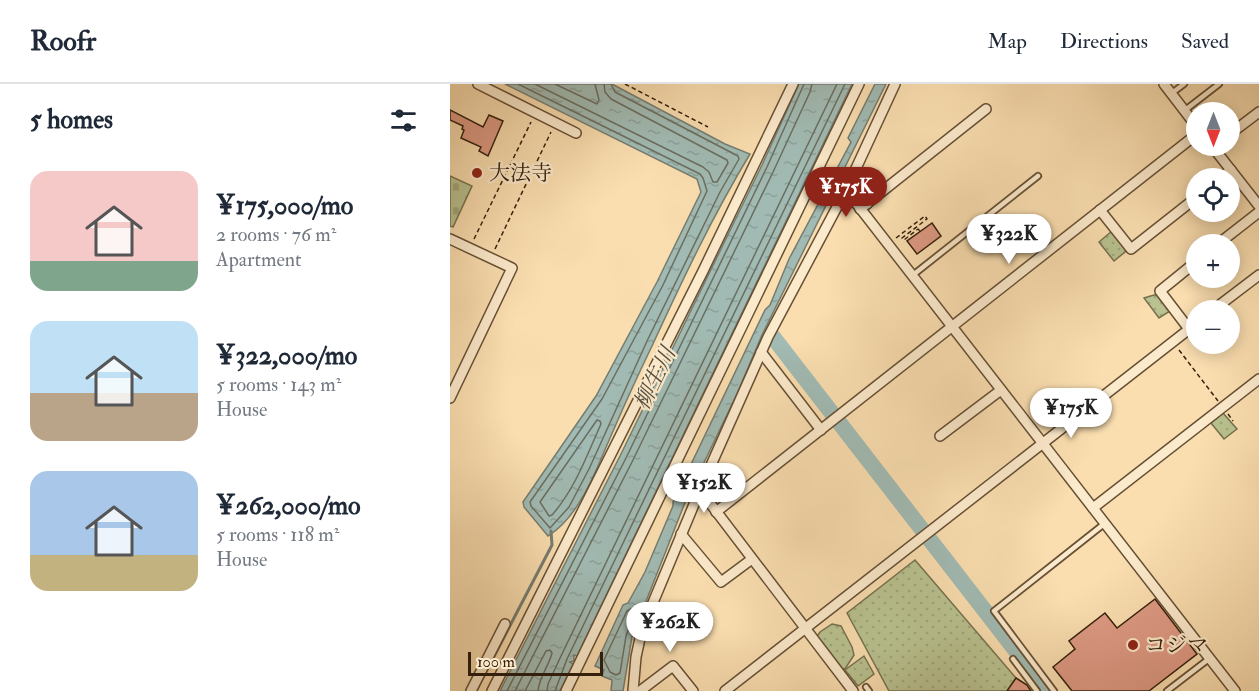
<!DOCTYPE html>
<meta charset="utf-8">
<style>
:root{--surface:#fff;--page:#f6f6f7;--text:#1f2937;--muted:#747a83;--line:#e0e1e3;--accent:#8f2418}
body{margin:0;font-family:"IM FELL Double Pica","Noto Serif JP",serif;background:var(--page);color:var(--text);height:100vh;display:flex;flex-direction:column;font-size:22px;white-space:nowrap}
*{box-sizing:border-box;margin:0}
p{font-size:20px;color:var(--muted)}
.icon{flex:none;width:33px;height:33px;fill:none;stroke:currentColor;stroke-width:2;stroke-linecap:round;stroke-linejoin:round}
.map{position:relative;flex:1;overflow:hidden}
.panel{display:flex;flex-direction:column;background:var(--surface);width:450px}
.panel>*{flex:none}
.needle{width:39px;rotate:180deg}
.fabs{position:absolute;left:736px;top:18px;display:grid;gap:12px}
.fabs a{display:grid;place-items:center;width:54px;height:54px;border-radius:50%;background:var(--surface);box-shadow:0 3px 15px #0003;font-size:30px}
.scale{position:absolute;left:18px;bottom:15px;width:135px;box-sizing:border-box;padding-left:6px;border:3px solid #34200c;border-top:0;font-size:16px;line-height:21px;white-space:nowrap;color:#34200c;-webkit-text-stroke:4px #fceacc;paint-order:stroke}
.price{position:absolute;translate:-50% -51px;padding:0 14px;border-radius:21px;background:#fff;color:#222;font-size:20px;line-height:39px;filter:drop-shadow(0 2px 3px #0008)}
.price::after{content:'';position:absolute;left:50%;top:36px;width:18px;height:14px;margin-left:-9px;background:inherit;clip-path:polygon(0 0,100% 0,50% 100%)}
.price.current{background:var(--accent);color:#fff}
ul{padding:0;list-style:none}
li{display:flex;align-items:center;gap:18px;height:150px;padding:0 30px}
li span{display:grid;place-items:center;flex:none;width:168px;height:120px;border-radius:18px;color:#555}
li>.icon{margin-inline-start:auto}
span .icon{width:72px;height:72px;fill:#fffc;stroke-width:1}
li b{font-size:26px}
h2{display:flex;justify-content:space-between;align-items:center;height:72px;padding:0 30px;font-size:26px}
header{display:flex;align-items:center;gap:36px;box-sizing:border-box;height:84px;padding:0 30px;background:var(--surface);border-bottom:2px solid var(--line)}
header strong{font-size:28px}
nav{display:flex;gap:33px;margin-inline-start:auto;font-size:21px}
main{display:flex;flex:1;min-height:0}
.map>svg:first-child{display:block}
</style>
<header>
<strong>Roofr</strong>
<nav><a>Map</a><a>Directions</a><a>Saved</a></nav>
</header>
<main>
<section class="panel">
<h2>5 homes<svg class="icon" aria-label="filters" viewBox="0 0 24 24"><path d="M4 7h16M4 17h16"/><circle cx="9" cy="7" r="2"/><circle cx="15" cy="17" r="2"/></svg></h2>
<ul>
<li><span style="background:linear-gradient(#f6c9c9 75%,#7fa58c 0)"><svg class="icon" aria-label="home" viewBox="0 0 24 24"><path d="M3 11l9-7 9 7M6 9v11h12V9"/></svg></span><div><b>¥175,000/mo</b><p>2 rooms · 76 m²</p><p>Apartment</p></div></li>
<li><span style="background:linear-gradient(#bfe0f5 60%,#b9a48a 0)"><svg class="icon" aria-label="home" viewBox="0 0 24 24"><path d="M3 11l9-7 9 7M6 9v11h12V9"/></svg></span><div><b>¥322,000/mo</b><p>5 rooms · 143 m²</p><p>House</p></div></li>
<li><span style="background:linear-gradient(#a9c7e8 70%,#c2b280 0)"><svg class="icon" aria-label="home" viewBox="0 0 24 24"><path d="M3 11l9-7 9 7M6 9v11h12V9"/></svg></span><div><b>¥262,000/mo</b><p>5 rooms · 118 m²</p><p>House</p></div></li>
</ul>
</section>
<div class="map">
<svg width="809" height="607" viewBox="0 0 809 607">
<defs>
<pattern id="grass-dots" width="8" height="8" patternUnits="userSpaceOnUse" patternTransform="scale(1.5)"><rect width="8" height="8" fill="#b9c290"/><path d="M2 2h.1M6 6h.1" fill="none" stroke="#a0a67b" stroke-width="1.8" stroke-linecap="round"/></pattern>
<pattern id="cemetery-stones" width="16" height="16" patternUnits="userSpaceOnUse" patternTransform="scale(1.5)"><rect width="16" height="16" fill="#b9c290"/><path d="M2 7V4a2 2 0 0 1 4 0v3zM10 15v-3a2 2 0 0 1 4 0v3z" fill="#a0a67b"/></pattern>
<pattern id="water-ripples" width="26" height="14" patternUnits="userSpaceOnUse" patternTransform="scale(1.5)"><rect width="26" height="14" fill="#a1bbb4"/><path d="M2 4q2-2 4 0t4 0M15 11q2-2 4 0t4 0" fill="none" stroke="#8ba09a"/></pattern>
</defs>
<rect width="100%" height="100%" fill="#fadeb0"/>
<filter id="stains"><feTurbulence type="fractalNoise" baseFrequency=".00333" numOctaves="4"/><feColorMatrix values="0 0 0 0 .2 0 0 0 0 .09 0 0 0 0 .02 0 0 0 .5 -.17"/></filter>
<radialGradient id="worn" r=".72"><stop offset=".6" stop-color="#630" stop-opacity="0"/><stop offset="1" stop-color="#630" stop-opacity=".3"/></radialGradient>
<g fill="url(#grass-dots)" stroke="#76714e" stroke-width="1.5">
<polygon points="662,147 676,164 675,168 664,177 649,158"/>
<polygon points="704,211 708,211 720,227 709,234 694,214"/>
<polygon points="773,329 787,345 774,355 761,339"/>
<polygon points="465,476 566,594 557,607 439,607 397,529"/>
<polygon points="382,540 391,542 402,563 404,571 395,585 389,584 366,554 370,548"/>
<polygon points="414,572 424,590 408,602 395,586"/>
</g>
<polygon fill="url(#cemetery-stones)" stroke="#76714e" stroke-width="1.5" points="0,92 22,102 3,143 0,142"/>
<g fill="url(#water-ripples)" stroke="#757d71" stroke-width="1.5">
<path d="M 55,0 L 162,0 L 275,60 L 300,70 C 263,131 232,197 202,262 C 189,289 176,317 164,345 C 148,380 132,431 98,452 L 74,423 L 73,418 L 146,312 L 207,198 L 251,108 L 247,95 Z"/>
<polygon points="349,0 402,0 127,572 124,571 124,577 120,578 123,580 110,607 50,607 170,372 312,81"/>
<polygon points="425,0 436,0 312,251 287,310 236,416 182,553 173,607 161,607 162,596 152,592 154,586 145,582 173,521 178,519 195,488 223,422 223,418 315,226 320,221 339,175 401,58 398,54"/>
</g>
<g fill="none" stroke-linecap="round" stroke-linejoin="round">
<g stroke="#6a6e60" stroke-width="1.5">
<polyline points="68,0 250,90 253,94 257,107 213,201 152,315 80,418 81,422 100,444 119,423 139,385 198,255 270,108 289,75 288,72 165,8 161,0"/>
<polyline points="85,0 253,83 259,88 263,98 267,98 278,79 277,76 161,15 155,8 154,0"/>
<polyline points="105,0 147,20 149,16 145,0"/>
<path d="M 147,336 L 150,337 L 151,340 C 137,371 125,405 102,431 L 99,432 L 90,418 Z"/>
<polygon points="183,524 185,528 176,552 170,589 166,591 160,588 154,576 177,527"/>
<polyline points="57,607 176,374 317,83 354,0"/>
<polyline points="65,607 182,378 324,86 360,8 362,0"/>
<path d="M 75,607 L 96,567 L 100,566 L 102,569 C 99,582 89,593 88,607"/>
<polyline points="97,607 98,600 111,572 387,0"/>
<polyline points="105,607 117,575 395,0"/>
</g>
<polyline stroke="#757d71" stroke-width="3" points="26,607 102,461 101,447"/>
<polyline stroke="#a1bbb4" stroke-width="16" points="323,253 597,607"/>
</g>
<g fill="#de9a85" stroke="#34200c" stroke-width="1.5">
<polygon points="0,26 33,43 39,31 53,37 38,72 29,67 31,63 11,54 14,46 12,45 13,42 0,36"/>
<polygon points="482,139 491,152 467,170 457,157"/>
<polygon points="705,515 747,570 699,607 622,607 603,583 625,565 619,557 655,529 667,544"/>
<polygon points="566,594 577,601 581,607 557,607"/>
</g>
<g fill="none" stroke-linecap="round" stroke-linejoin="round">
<g stroke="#665035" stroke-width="8">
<g id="lane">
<polyline points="722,9 734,0"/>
<polyline points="734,27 769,0"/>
<polyline points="463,191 588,92"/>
<polyline points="563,575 587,607"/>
<polyline points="416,603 419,607"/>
<polyline points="604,607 544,527 654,440"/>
<polyline points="717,607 760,574"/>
</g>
</g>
<g stroke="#665035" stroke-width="12">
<g id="street">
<polyline points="28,0 126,49"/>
<polyline points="714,0 747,43"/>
<polyline points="780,50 809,28"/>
<polyline points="762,62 809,122"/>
<polyline points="771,94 781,86"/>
<polyline points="399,98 417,120"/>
<polyline points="396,106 785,607"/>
<polyline points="410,125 536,25"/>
<polyline points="650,126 681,165 747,113"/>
<polyline points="0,155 62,184 0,314"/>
<polyline points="768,160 809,128"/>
<polyline points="763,226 809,191"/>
<polyline points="739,245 710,207 747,177"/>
<polyline points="311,268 371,346"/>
<polyline points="490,352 551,306"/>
<polyline points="250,406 403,607"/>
<polyline points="643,424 809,295"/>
<polyline points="266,428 747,50"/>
<polyline points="231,450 271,498 302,475"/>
<polyline points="21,607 55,540"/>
<polyline points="42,607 253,187 343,0"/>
<polyline points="116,607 409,0"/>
<polyline points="183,607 186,573 192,545 250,406 318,253 396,106 445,0"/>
<polyline points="190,607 223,582 243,607"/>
<polyline points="275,607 747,239"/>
</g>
</g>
<g stroke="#34200c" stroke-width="1.5" stroke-dasharray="4.5 3" stroke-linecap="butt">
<polyline points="175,0 258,43"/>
<polyline points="446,154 475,132 477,135 452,154 454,156 468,145 470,147"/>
<polyline points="24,155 81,38"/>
<polyline points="45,165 101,48"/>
<polyline points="729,266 768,317"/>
<polyline points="778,330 783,337"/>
</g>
<use href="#lane" stroke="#fceacc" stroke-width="4.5"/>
<use href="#street" stroke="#fceacc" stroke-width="9"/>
</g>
<g fill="#8f2418" stroke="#fceacc" stroke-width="2">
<circle cx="27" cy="89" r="6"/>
<circle cx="683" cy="561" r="6"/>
</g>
<g text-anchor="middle" stroke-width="4.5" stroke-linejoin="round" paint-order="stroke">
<g font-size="21" fill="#34200c" stroke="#fceacc" text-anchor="start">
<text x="39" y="96">大法寺</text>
<text x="695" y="568">コジマ</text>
</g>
<g font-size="22" font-style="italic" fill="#554e3e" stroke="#fceacc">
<text transform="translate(204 294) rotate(-64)" y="8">柳生川</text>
</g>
</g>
<rect width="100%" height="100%" filter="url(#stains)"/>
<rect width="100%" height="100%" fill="url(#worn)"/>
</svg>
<div class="fabs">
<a><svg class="needle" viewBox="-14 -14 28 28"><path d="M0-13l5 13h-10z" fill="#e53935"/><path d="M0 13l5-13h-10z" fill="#747a83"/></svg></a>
<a><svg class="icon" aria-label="locate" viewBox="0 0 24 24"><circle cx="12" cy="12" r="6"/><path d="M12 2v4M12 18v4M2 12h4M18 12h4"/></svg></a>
<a>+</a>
<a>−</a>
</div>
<div class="scale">100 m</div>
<b class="price current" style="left:396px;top:134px">¥175K</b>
<b class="price" style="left:559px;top:181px">¥322K</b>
<b class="price" style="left:621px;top:355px">¥175K</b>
<b class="price" style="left:254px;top:430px">¥152K</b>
<b class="price" style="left:220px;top:569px">¥262K</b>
</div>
</main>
